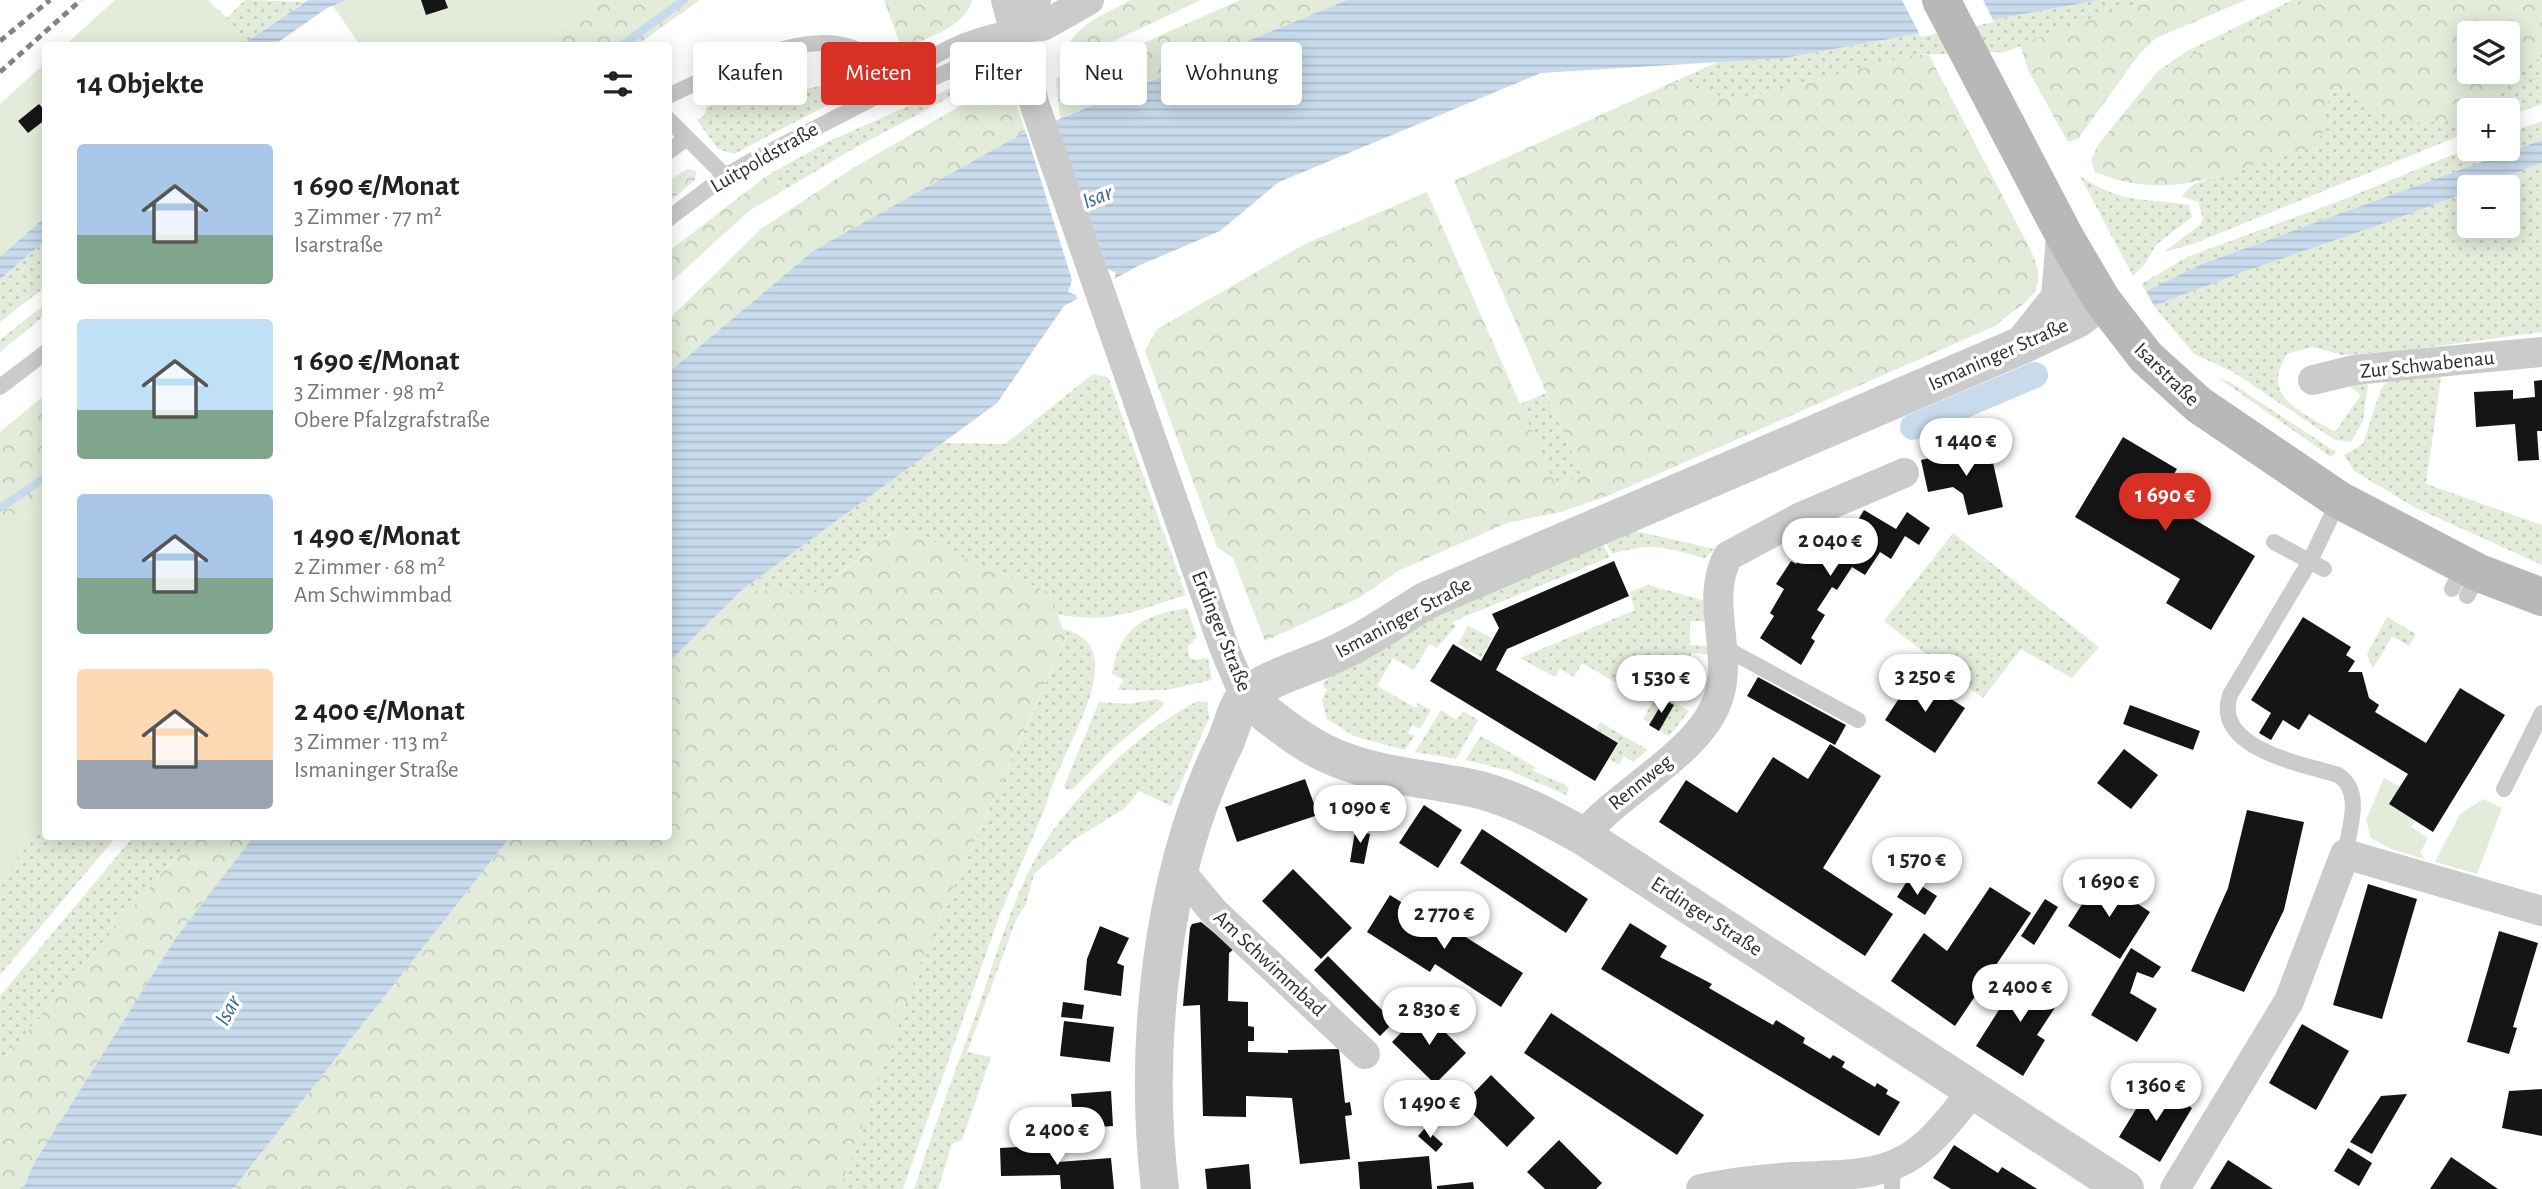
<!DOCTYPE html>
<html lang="de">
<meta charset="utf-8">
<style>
:root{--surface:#fff;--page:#f2f2f2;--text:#222;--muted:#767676;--accent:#d93025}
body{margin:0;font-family:"Alegreya Sans",sans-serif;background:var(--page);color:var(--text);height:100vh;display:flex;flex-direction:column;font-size:26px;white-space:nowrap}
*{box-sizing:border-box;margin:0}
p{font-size:23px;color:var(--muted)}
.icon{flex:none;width:38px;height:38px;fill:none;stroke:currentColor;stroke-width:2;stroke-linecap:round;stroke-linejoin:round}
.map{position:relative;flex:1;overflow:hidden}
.side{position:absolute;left:42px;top:42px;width:630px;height:798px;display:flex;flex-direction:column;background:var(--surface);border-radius:7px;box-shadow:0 4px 18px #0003}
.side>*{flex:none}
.top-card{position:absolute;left:693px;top:42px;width:665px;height:63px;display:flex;gap:14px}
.tools{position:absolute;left:2457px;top:21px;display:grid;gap:14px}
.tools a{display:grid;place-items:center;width:63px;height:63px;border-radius:7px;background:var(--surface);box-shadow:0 4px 18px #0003;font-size:35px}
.price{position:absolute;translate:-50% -60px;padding:0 16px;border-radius:24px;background:#fff;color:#222;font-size:23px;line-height:46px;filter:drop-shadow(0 2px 4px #0008)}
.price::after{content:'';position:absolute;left:50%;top:42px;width:21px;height:16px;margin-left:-10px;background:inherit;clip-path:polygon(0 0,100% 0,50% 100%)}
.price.on{background:var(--accent);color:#fff}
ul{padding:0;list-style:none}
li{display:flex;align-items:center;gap:21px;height:175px;padding:0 35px}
li span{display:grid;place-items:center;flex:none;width:196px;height:140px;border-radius:7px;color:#555}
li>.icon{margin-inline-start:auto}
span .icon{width:84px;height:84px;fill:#fffc;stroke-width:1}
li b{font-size:30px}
h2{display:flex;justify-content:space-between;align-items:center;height:84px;padding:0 35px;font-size:30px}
.tag{padding:0 24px;border-radius:7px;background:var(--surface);box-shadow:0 4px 18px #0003;font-size:24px;line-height:63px}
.tag.on{background:var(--accent);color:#fff}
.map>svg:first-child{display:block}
</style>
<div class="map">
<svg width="2542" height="1189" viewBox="0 0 2542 1189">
<defs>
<pattern id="grass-dots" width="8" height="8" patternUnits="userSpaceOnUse" patternTransform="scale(1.75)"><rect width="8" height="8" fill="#e3ecdb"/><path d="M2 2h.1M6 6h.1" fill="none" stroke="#c3cbbc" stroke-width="1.8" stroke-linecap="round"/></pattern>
<pattern id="forest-crowns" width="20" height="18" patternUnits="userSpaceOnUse" patternTransform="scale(1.75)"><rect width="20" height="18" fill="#e3ecdb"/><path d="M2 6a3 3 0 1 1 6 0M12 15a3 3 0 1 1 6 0" fill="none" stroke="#c3cbbc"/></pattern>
<pattern id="water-rules" width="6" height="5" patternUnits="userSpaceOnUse" patternTransform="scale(1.75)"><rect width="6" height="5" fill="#c7dbec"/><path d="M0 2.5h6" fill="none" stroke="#abbccb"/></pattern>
</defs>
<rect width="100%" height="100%" fill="#fff"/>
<g fill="url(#grass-dots)">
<polygon points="245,0 304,2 242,45 170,46 217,8 227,18"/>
<polygon points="2099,0 2146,0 2005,52 1912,55 1734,101 1697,88 1671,83 1722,60 1785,58"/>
<polygon points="2292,0 2310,0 2157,72 2187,51"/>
<path d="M 2542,57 L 2542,104 L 2508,116 L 2508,110 L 2469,110 L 2469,132 L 2193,244 L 2164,252 L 2201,224 L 2203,218 L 2198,202 L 2181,196 L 2194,184 L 2315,143 C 2327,128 2323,110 2330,92 L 2346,89 L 2368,102 L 2484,100 C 2502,81 2517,66 2542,57 Z"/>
<polygon points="992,70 997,72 851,150 786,189 768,175 829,141"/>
<polygon points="861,79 866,82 864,86 734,154 718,149 697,120 705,115 706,107 713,105"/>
<polygon points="2542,121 2542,140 2202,264 2146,291 2141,284 2187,257 2342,200 2469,148 2508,149 2508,133"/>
<path d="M 2542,163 L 2542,332 L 2401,351 L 2343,355 L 2312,347 L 2287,354 C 2259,398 2303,412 2335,432 L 2361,395 L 2346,384 L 2365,381 L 2368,385 L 2363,421 L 2351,442 L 2335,440 L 2233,372 L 2194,354 L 2154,306 C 2257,264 2365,233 2469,191 L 2469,226 L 2508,226 L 2508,187 L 2478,187 Z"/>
<path d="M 2080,176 C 2124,205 2142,197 2189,205 L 2192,217 L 2157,244 L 2145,264 L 2133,276 Z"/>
<polygon points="45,241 45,287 0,322 0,279"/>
<polygon points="45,304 45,315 0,352 0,340"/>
<path d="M 1093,374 L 1108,377 L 1186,595 C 1136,610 1111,625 1057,614 L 1049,592 L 947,551 L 919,531 L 892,532 L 816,592 L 742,590 L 942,443 L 1005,444 Z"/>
<polygon points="2217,377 2231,383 2336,452 2331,457"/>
<polygon points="2397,377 2441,377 2426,484 2542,525 2542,565 2414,507 2354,471 2344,455 2363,444 2381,389 2389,379"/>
<polygon points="1546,393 1582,475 1555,486 1520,404"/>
<path d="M 1631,530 L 1714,549 L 1705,558 C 1664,548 1654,541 1612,554 L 1605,541 Z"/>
<polygon points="1953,533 2099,647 2072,678 2021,649 1983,698 1884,621"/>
<polygon points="1602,542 1610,557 1452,622 1456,626 1437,648 1429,644 1414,670 1393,658 1377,686 1416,708 1418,703 1431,710 1420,729 1412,725 1408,733 1415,736 1405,750 1354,736 1327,719 1322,700 1327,690 1322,684 1326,680 1438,615"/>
<polygon points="1648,585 1706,601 1708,621 1690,621 1690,645 1709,646 1709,654 1691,653 1688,676 1706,678 1700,692 1683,683 1673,702 1689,711 1669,736 1659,731 1674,706 1664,700 1650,723 1643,719 1652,703 1582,663 1574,677 1560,669 1555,677 1520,658 1635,610 1630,592"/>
<path d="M 1187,608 L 1197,637 L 1188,646 L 1189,657 L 1196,660 L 1208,658 L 1212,680 L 1166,690 L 1117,690 L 1124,680 L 1112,674 C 1119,628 1143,615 1187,608 Z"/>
<polygon points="2387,617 2416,634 2409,646 2392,636 2373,669 2367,654"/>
<polygon points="1468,626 1492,638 1481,658 1458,644"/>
<path d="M 1063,629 C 1140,646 1055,757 1047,803 L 999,917 L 903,1189 L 840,1189 L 921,961 L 1066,638 Z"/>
<polygon points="1156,699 1164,702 1163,706 1109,752 1073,789 1066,789 1064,786 1099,702 1129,704"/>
<path d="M 1198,701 L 1207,702 L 1209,718 L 1171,806 L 1139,791 L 1125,808 L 1072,841 L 1034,874 L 1026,904 L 1016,920 L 967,1052 L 991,1057 L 962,1140 L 952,1144 L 938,1189 L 914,1189 C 934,1128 956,1068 978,1008 C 995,960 1009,909 1033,863 C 1064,803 1138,731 1198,701 Z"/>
<polygon points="1441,710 1457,720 1463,711 1478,720 1456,759 1415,752"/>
<polygon points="1600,722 1648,750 1633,762 1624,756 1619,765 1609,759 1619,743 1596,729"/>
<polygon points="1481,736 1535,767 1533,771 1566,785 1569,790 1566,795 1511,771 1465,760"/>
<polygon points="45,825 46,836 116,837 0,975 0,878"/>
<polygon points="133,837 193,837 0,1063 0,996"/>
</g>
<g fill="url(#forest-crowns)" fill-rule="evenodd">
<polygon points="591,0 700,0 637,45 540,46"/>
<path d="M 884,0 L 972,0 C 965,28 926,38 902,49 Z"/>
<path d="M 1131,0 L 1201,0 L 1071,61 L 1064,59 C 1068,27 1105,14 1131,0 Z"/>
<polygon points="1240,0 1347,0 1060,118 1056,79 1065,72 1080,71"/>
<polygon points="2146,0 2246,0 2156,38 2140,53 2078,139 2068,142 2028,70 2020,44"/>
<path d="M 2310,0 L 2542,0 L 2542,57 C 2517,66 2505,82 2485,99 C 2462,120 2422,129 2393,118 C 2376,112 2361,98 2346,89 L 2330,92 C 2325,107 2327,133 2317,142 C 2307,151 2284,155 2271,159 C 2208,180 2161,199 2095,172 L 2091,160 L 2098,145 L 2157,72 ZM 2469,33 L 2508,33 L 2508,72 L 2469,72 Z"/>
<path d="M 1912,55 L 1929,55 L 2031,251 C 2052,296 2023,301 1995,326 L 1610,495 L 1561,512 L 1507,523 L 1398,571 L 1359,598 L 1265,641 L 1233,558 L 1217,547 L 1145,351 L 1157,329 L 1305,244 L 1427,192 L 1556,486 L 1582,475 L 1454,181 L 1671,83 L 1697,88 L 1734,101 Z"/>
<polygon points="991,88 1015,100 1026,133 813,251 669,372 669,319 761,229 853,168"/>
<polygon points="688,169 696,171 695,180 669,202 669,180"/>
<polygon points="768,175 786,189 749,211 669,284 669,251"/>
<polygon points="45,395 45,506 21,517 0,534 0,432"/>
<polygon points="919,531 947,551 1049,592 1066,637 921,961 840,1189 233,1189 510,837 668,836 669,662 742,590 816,592 893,532"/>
<polygon points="193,837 254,837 175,939 34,1163 23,1189 0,1189 0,1063"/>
</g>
<g fill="#e3ecdb">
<polygon points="115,0 208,0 248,41 242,46 64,46"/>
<polygon points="348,0 591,0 540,46 360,45 333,6"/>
<polygon points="45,63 45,217 0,257 0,104"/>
<polygon points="45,506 45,825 0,878 0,534 21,517"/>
<polygon points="2384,778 2400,787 2389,804 2415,820 2411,827 2428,838 2420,853 2425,859 2391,849 2371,838 2366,820"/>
<polygon points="2483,799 2502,808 2477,874 2435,862 2460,814"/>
</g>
<g fill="url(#water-rules)">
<polygon points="308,0 348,0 327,8 274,45 242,45"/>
<polygon points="1347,0 2099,0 1785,58 1541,73 1279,182 1220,231 1138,266 1064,306 997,403 742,590 669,662 669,372 813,251 1018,136"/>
<path d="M 2542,140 L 2542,163 L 2478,187 L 2469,187 L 2469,191 C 2365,233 2257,264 2154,306 L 2146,291 L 2202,264 Z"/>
<polygon points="45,217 45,241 0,279 0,257"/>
<polygon points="254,836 510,837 233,1189 23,1189 34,1163 175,939"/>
</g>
<g fill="#fff">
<polygon points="1902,0 1983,0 1994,22 1921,37"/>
<polygon points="1054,117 1108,269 1116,273 1113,283 1079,302 1076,295 1068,292 1072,280 1025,129"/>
</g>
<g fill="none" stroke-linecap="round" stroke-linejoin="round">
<g stroke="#c7dbec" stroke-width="8">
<polyline points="621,46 684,0"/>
<polyline points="0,508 46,477"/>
</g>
<polyline stroke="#c7dbec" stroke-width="26" points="1913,427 2035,375"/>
</g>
<g fill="#151515">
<polygon points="421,0 445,0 448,8 426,15"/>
<polygon points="39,104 46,112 46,119 28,133 18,121"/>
<polygon points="2542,380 2542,431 2537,431 2539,460 2518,461 2515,424 2476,427 2474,392 2513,390 2513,399 2535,397 2534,381"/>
<polygon points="2123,437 2177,469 2159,498 2255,556 2211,630 2166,603 2180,579 2075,517"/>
<polygon points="1989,445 2003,507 1968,515 1963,494 1953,487 1928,492 1921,460"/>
<polygon points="1864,510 1896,529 1907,512 1930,528 1919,545 1905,536 1891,559 1880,552 1865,575 1852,567 1837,590 1832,587 1817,610 1825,615 1811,638 1815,641 1801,665 1760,638 1774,616 1770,613 1784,589 1776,584 1791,561 1796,564 1811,541 1824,549 1839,527 1850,533"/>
<polygon points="1614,561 1629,596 1507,649 1496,670 1618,743 1595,781 1430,681 1453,644 1481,661 1499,628 1492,614"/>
<polygon points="2303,617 2351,647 2346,655 2355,661 2348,672 2362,672 2369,698 2379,705 2375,712 2426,743 2460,688 2505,715 2433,832 2389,804 2408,774 2309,714 2299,730 2283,720 2271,740 2259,733 2271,713 2251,700"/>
<polygon points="1914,675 1965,708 1935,753 1885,720"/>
<polygon points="1758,677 1846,725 1835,745 1747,696"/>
<polygon points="1664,700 1674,705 1659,731 1649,725"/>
<polygon points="2130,705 2200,731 2193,750 2123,724"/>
<polygon points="1830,744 1881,776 1823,868 1893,914 1865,956 1659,822 1686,780 1737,813 1773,757 1808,779"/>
<polygon points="2124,749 2158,775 2131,809 2097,783"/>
<polygon points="1305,779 1318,815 1237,842 1225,807"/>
<polygon points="1333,796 1356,807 1372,810 1370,822 1336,816 1325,819 1319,801"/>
<polygon points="1424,805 1462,830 1438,868 1399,843"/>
<polygon points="2247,810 2304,822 2284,910 2244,992 2191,971 2228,888"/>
<polygon points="1362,821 1367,822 1366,833 1370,834 1364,864 1350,862 1355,831 1360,832"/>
<polygon points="1482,829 1588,899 1566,933 1460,863"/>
<polygon points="1293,869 1352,928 1321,959 1262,901"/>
<polygon points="1909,878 1937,896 1925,915 1897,897"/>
<polygon points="2099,878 2150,912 2120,959 2068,926"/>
<polygon points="2368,884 2417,899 2382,1019 2333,1005"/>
<polygon points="1990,887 2031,913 1955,1026 1891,981 1924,933 1947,951"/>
<polygon points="1390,895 1453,935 1456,931 1523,973 1501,1007 1435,964 1430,972 1367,932"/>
<polygon points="2045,899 2058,907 2034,945 2021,936"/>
<polygon points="1201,922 1234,949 1229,953 1228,1001 1248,1002 1248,1026 1254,1027 1254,1041 1248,1041 1248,1052 1288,1053 1288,1050 1339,1049 1345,1103 1350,1102 1352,1115 1345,1116 1350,1159 1300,1164 1292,1098 1246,1096 1246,1117 1203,1116 1200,1005 1183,1006 1190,928 1192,924"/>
<polygon points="1630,923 1667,946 1660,957 1712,984 1709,988 1752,1013 1773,1025 1776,1020 1805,1038 1803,1043 1830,1059 1833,1055 1845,1062 1842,1067 1875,1087 1877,1083 1888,1090 1886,1094 1900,1102 1879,1136 1601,969"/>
<polygon points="1100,926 1129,938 1117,963 1124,966 1121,996 1084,990 1087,959"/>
<polygon points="2499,931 2538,943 2513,1027 2517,1028 2509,1054 2467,1042"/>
<polygon points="2131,948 2161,967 2153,978 2137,972 2130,993 2157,1009 2137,1042 2091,1015"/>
<polygon points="1328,956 1394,1022 1380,1036 1314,970"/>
<polygon points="2023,972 2062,997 2037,1035 2045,1040 2023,1076 1976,1046"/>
<polygon points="1063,1002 1084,1005 1082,1019 1061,1017"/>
<polygon points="1423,1010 1466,1053 1435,1084 1392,1042"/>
<polygon points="1551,1013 1704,1115 1677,1155 1524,1053"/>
<polygon points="1064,1021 1114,1027 1110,1062 1060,1056"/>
<polygon points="2302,1024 2349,1051 2316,1110 2269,1083"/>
<polygon points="1491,1075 1535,1118 1507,1147 1463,1104"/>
<polygon points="2152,1083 2192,1108 2160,1162 2119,1137"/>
<polygon points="2542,1089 2542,1136 2502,1128 2509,1091"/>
<polygon points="1111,1091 1113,1126 1074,1129 1071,1094"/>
<polygon points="2407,1094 2372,1154 2350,1142 2381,1096"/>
<polygon points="1425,1128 1443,1144 1436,1152 1418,1136"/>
<polygon points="1559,1140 1602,1183 1596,1189 1545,1189 1527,1172"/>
<polygon points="1057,1145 1058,1162 1111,1158 1114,1189 1061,1189 1060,1175 1001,1176 1000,1148"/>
<polygon points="1954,1145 1998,1173 2002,1167 2037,1189 1951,1189 1933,1178"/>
<polygon points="2348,1148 2372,1163 2359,1186 2334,1171"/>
<polygon points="1429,1156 1432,1189 1360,1189 1358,1162"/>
<polygon points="2451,1157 2498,1189 2430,1189"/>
<polygon points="2228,1160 2273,1189 2210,1189"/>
<polygon points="1249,1164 1251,1189 1207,1189 1205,1169"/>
<polygon points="1473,1182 1474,1189 1437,1189 1437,1186"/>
</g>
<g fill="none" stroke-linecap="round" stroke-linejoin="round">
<g stroke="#cbcbcb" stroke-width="16">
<path d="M 901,84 C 931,51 970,35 1014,28"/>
<path d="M 668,96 C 713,75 794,33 843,45 C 868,50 884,67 901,84"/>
<polyline points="668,119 725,176"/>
<polyline points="668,152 687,138"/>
<polyline points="668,219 725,176 755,159 901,84 928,80 956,68 985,53 1014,28"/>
<polyline points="0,387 46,352"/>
<path d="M 2339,500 L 2310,561 L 2230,695 C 2212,749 2304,764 2338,775 C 2364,791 2349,829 2345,854"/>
<polyline points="2274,542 2324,569"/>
<polyline points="2452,589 2464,565"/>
<polyline points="2467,596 2479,573"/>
<polyline points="1723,647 1858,720"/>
<polyline points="2504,789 2542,713"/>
<polyline points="1892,1189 1893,1164"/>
</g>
<g stroke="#cbcbcb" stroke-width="30">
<polyline points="1006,0 1035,106 1225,650 1245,697"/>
<polyline points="1014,28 1043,26 1089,0"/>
<polyline points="1014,28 1036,0"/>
<polyline points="2313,380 2354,370 2542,352"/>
<path d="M 1583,836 C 1620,790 1700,753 1718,699 C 1734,652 1704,600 1728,556 L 1801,517 L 1904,473"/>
<polyline points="1178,869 1214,912 1365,1054"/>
<path d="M 1701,1189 C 1732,1182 1762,1179 1793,1177 C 1829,1175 1871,1178 1904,1160 C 1933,1144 1952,1116 1973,1091"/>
<polyline points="2175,1189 2289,1001 2345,854 2542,911"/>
</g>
<g stroke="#cbcbcb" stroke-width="38">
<polyline points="2028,338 2060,298 2065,237"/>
<path d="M 1245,697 C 1271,717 1298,741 1329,755 C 1377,777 1429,778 1480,790 C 1517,800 1550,818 1583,836 L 2125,1189"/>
<path d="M 1160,1189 C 1143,1046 1161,872 1225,743 C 1231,730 1237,703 1247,695 C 1269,678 1298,670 1324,659 C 1360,644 1392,622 1425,601 L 2022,345 L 2077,319 L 2102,300"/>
</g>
<polyline stroke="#b8b8b8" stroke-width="38" points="1941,0 2065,237 2102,300 2146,357 2199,405 2339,500 2479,573 2542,597"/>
<g stroke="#838383" stroke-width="5" stroke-dasharray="7 5" stroke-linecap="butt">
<polyline points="0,41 50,0"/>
<polyline points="0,72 81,0"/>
</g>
</g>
<g text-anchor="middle" stroke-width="7" stroke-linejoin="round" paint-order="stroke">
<g font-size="21" fill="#2e2e2e" stroke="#fff">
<text transform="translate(764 157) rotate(-30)" y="7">Luitpoldstraße</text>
<text transform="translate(1998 354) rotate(-24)" y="7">Ismaninger Straße</text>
<text transform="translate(2427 364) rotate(-6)" y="7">Zur Schwabenau</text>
<text transform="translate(2167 374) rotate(44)" y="7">Isarstraße</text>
<text transform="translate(1403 617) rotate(-28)" y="7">Ismaninger Straße</text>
<text transform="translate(1222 631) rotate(68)" y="7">Erdinger Straße</text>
<text transform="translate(1640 782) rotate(-39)" y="7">Rennweg</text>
<text transform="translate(1707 916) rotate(33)" y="7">Erdinger Straße</text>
<text transform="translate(1270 963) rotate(43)" y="7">Am Schwimmbad</text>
</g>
<g font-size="23" font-style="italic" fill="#3b6b91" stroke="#fff">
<text transform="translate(1097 196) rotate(-22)" y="8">Isar</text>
<text transform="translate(227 1010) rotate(-61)" y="8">Isar</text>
</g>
</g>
</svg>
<div class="tools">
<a><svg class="icon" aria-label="layers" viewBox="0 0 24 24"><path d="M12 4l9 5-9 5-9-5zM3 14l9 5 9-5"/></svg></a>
<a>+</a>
<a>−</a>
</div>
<b class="price" style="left:1966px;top:478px">1 440 €</b>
<b class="price on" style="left:2165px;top:533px">1 690 €</b>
<b class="price" style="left:1830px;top:578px">2 040 €</b>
<b class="price" style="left:1925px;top:714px">3 250 €</b>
<b class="price" style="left:1661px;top:715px">1 530 €</b>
<b class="price" style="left:1360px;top:845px">1 090 €</b>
<b class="price" style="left:1917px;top:897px">1 570 €</b>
<b class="price" style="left:2109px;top:919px">1 690 €</b>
<b class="price" style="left:1444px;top:951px">2 770 €</b>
<b class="price" style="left:2020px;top:1024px">2 400 €</b>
<b class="price" style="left:1429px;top:1047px">2 830 €</b>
<b class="price" style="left:2156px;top:1123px">1 360 €</b>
<b class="price" style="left:1430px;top:1140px">1 490 €</b>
<b class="price" style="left:1057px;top:1167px">2 400 €</b>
<div class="top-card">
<a class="tag">Kaufen</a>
<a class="tag on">Mieten</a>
<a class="tag">Filter</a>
<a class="tag">Neu</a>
<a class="tag">Wohnung</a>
</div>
<section class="side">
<h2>14 Objekte<svg class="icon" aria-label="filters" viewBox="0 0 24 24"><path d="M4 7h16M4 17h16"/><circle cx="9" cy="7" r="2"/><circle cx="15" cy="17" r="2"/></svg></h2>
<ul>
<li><span style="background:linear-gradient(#a9c7e8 65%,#7fa58c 0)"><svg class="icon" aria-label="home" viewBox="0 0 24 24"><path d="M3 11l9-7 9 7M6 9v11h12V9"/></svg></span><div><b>1 690 €/Monat</b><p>3 Zimmer · 77 m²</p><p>Isarstraße</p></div></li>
<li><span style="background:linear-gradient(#bfe0f5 65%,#7fa58c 0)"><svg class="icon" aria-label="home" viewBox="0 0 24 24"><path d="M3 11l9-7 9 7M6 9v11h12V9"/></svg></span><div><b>1 690 €/Monat</b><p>3 Zimmer · 98 m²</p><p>Obere Pfalzgrafstraße</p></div></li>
<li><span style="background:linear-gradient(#a9c7e8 60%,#7fa58c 0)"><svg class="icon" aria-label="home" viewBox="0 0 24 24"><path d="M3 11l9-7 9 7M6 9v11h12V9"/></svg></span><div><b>1 490 €/Monat</b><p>2 Zimmer · 68 m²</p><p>Am Schwimmbad</p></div></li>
<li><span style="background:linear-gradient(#ffd9b3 65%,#9aa5b1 0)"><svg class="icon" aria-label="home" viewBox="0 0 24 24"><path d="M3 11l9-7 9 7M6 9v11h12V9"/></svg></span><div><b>2 400 €/Monat</b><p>3 Zimmer · 113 m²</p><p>Ismaninger Straße</p></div></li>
</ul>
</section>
</div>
